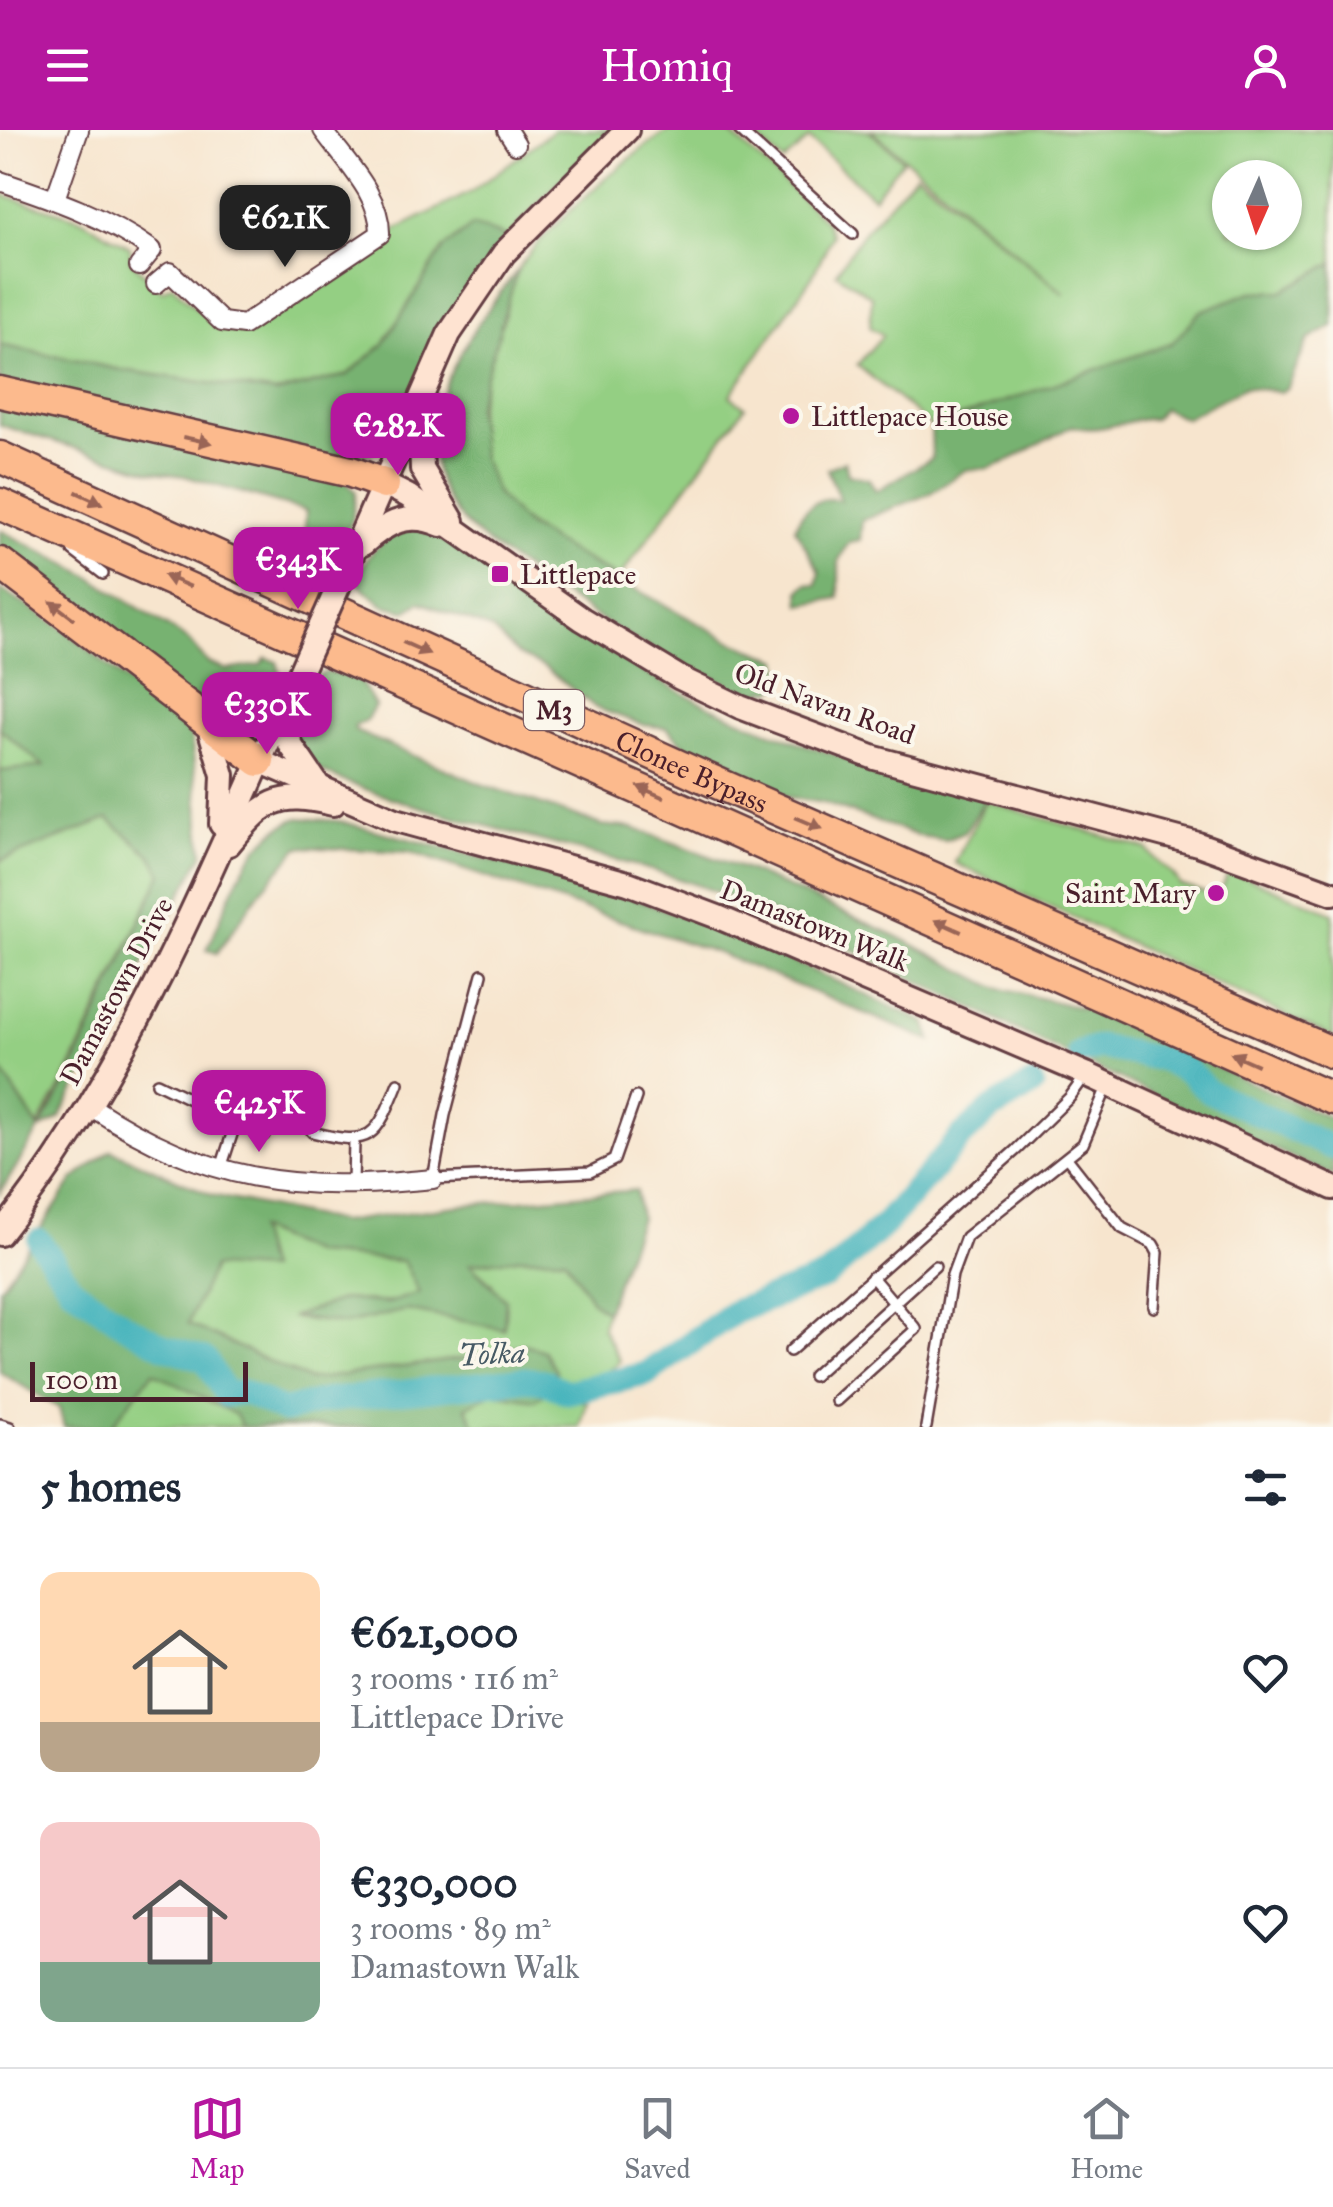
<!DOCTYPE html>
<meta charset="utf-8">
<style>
:root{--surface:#fff;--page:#f2f2f3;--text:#1f2937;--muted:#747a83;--line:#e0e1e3;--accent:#b5179e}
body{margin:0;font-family:"IM FELL Great Primer",serif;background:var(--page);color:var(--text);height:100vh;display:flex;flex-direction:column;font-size:38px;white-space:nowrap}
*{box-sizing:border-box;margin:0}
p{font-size:32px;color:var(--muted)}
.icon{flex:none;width:55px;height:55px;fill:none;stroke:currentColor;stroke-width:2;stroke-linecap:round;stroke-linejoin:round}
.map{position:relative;height:1297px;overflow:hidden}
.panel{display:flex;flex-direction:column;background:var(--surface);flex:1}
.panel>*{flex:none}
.needle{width:65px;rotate:183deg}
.buttons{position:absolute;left:1212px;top:30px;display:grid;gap:20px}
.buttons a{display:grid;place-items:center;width:90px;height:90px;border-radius:50%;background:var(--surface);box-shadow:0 2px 8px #0004;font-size:50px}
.scale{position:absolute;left:30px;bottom:25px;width:218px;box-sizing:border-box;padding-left:10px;border:5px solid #4a1f2b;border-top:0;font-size:28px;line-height:35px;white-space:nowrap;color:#4a1f2b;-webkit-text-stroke:8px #fbf7ec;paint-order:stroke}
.price{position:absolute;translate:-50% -85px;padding:0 22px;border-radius:20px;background:var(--accent);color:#fff;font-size:32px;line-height:65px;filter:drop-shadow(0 2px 5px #0008)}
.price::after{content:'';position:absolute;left:50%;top:60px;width:30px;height:22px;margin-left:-15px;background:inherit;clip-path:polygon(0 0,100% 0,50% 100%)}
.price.on{background:#222;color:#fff}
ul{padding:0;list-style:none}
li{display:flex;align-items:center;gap:30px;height:250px;padding:0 40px}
li span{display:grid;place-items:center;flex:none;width:280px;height:200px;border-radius:20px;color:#555}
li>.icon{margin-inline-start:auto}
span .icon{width:120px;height:120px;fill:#fffc;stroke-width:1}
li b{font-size:42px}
h2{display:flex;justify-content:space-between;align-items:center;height:120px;padding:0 40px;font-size:42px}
header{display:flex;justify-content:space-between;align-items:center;height:130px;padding:0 40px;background:var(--accent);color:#fff;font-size:45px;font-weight:600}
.menu{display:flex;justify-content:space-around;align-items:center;height:140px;border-top:2px solid var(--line);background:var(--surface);font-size:28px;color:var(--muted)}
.menu a{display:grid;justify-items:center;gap:5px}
.menu .on{color:var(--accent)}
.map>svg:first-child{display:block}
</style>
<header><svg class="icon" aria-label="menu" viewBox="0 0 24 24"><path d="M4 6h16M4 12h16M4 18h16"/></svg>Homiq<svg class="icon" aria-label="person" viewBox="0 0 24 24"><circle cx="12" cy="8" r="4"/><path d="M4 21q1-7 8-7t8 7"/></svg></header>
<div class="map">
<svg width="1333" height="1297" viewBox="0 0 1333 1297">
<rect width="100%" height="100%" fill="#fbf7ec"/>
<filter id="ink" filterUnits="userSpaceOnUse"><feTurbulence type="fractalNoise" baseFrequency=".01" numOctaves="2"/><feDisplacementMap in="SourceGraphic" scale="20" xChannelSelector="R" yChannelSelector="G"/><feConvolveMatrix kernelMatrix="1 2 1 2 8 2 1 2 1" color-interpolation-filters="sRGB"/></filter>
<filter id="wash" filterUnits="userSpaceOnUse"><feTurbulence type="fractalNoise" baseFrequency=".0048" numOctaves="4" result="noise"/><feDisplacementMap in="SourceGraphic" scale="40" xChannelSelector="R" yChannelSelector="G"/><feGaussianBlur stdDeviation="2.25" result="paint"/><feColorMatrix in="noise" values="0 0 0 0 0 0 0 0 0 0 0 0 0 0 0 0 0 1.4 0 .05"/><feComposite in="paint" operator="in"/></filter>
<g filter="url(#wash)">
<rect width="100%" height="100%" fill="#f7e5ce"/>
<g fill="#94cf83" stroke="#6f7757" stroke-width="2.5" fill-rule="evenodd">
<path d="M 554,0 L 616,0 L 559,52 L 508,107 L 443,119 L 383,215 L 347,245 L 276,263 L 122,240 L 0,215 L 0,64 L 79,88 L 130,117 L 131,131 L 162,161 L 172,155 C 193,174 215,203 245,201 L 379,119 L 394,101 L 471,62 Z"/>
<path d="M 670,0 L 727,0 L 825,90 L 832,106 L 813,145 L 730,266 L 745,277 L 619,448 C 573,422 518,401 491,354 C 460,301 487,244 503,191 C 508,175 511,154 518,140 C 534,108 638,17 670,0 Z"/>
<polygon points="747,0 868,0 903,30 873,67 809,9 783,32"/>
<path d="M 871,0 L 1333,0 L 1333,148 L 949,322 L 929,294 L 857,235 L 883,205 L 870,197 L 872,167 L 836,143 L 862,104 L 916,43 L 1065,164 ZM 1230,48 L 1285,48 L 1285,102 L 1230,102 Z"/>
<polygon points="0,514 186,692 63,954 38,996 0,939"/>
<path d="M 986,671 L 1147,719 C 1157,735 1171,737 1180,755 L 1219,767 L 1229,740 L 1333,783 L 1333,907 L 955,733 Z"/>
<path d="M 256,1099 L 314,1124 L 403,1131 L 420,1163 L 388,1173 L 343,1169 L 294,1188 L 345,1194 L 407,1180 L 504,1199 L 492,1154 L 469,1134 L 524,1127 L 565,1128 L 592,1171 L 606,1182 L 602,1197 L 620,1231 C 603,1251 578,1252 553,1249 L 556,1242 L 525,1214 L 459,1229 L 309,1250 L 188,1194 L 213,1136 Z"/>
<polygon points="153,1242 241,1273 526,1257 587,1272 580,1297 110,1297"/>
</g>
<g fill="#77b271" stroke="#60684e" stroke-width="2.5">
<polygon points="472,96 508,107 387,306 371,323 325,328 0,253 0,215 122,240 277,263 347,245 383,215 443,119"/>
<path d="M 1333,133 L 1333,196 L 1308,210 L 1288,257 L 1281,262 L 1245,257 L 1185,288 L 1163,278 L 1154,289 C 1125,288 1101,305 1072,296 L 1008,331 L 990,338 L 966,340 L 929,364 L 862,390 L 860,410 L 849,412 L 839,430 L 839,468 L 801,475 L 800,461 L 807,454 L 817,455 L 820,442 L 795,398 C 802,378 819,365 840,370 L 827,339 L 845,331 L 848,344 L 869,349 L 876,361 L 932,328 L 931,297 L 1172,213 L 1201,181 L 1251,162 L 1282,161 Z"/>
<path d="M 517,141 L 476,278 L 482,328 L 497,364 L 527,396 L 619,450 L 733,512 L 780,530 L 783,551 L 774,560 L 764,560 L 754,573 L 735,566 L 728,553 C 661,530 606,495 549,455 C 524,438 496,422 474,402 C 386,323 459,213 517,141 Z"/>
<polygon points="0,268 344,349 356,362 352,390 335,436 307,437 303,430 306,381 184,346 150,341 0,295"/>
<path d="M 406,396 C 455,406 493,443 535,473 C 570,498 607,521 644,542 C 751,604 868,637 987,667 L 965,702 L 946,710 L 919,706 L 824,673 L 775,665 L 691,621 L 667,598 L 644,595 L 596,578 L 544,537 L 518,525 L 491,499 L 420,472 L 406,481 L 383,475 L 358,453 C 362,424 383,411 406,396 Z"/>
<polygon points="0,400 86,444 188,510 208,533 227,540 260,535 266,528 277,532 282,551 249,588 229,589 200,578 0,424"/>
<polygon points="0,459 64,499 191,605 203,724 59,989 39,1000 0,1063 0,938 39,999 66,954 162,743 152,726 108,689 0,731 0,641 44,636 0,599"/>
<path d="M 326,542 L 358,547 L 375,576 L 366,591 L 355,596 L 355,601 L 481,654 L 601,695 L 633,698 L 750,741 L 896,806 L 997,858 L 1086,879 L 1333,989 L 1333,1046 C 1232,1000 1131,956 1031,907 C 901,843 770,773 630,734 C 577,719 333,661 307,631 C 283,604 294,555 326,542 Z"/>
<path d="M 299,688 L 338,691 L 621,763 L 746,810 L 925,892 L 932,911 L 715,822 L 410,722 L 299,717 L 259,763 L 217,823 L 207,820 C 229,772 246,706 299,688 Z"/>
<polygon points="111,1020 212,1065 340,1092 463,1075 636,1060 640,1088 606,1182 592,1171 565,1128 524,1127 470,1134 506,1170 504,1199 407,1180 345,1194 291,1187 344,1169 388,1173 419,1163 403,1131 314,1124 257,1099 268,1140 213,1137 188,1194 309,1250 459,1229 525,1214 544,1221 556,1242 546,1263 535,1270 492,1263 466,1277 476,1297 242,1297 236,1285 153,1242 110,1297 64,1297 59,1278 0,1242 0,1158 74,1049"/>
</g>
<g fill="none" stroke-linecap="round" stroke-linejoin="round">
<g stroke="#42b2bb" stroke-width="25">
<polyline points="1080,923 1100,917 1161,929 1188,941 1208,961 1333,1018"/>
<polyline points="39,1111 71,1157 125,1195 165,1217 206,1230 226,1265 243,1262 284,1281 324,1271 524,1249 543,1251 567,1262 646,1244 734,1182 827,1146 885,1094 961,1007 992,979 1032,955"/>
</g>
</g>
</g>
<g filter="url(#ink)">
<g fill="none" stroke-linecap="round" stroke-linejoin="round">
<g stroke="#643d43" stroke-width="14">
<g id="lane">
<polyline points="739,0 853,104"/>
<polyline points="73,421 103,444"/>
<polyline points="482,844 445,985 433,1049 590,1042 614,1030 636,967"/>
<polyline points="157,953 264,1005"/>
<path d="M 312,1002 C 372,1017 376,1008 398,953"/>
<polyline points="1067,1028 1122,1098 1153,1114 1158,1123 1154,1177"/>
<polyline points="221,1038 236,992"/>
<polyline points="353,1053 354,1011"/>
<polyline points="790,1221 1016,1020 1070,967 1085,946"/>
<polyline points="813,1246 935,1136"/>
<polyline points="836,1271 916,1199 872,1147"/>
<polyline points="0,1294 10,1297"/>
<polyline points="926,1297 952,1145 966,1107 1083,1014 1107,957"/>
</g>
</g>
<g stroke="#643d43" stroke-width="22">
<g id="street">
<polyline points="507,0 516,14"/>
<path d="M 0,51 C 53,69 106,87 152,120 L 139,136"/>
<polyline points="55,69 79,0"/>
<path d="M 156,154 L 170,142 L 222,192 L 244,195 L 380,104 C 381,65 344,30 323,0"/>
<path d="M 90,976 C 208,1053 295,1063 433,1049"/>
</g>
</g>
<g stroke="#643d43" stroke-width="28">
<g id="secondary">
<polyline points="420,282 422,339 453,391"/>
<polyline points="384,354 408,366 582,489 680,548 740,577 875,628 1198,714 1333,763"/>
<path d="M 363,414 C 387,392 409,381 441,395"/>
<polyline points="347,437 449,204 504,123 627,0"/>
<polyline points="287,575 290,614 320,658"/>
<polyline points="208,594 223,645 221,694"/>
<polyline points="259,631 396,690 628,753 718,787 1086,944 1333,1058"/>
<path d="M 229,714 C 264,672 277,660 333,674"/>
<path d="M 0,1104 C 133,939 209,740 297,549"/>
</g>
</g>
<g stroke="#643d43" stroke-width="35">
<g id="highway">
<polyline points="0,262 351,342 384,354"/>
<path id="s1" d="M 0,327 L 699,645 L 1333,923"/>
<polyline points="0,374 1333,969"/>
<polyline points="0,433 259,631"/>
</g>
</g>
<use href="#lane" stroke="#fff" stroke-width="9"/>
<use href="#street" stroke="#fff" stroke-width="18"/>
<use href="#secondary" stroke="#fee3d1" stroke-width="22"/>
<use href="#highway" stroke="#fcba8d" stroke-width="30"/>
<g stroke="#643d43" stroke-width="28" stroke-linecap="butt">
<polyline id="secondary-bridge" points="297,549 347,437"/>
</g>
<use href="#secondary-bridge" stroke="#fee3d1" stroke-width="22"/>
</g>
<defs><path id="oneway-solid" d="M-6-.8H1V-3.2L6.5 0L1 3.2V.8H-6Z" transform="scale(2.5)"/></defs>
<g fill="#9a6557">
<use href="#oneway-solid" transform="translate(197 310) rotate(12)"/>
<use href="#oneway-solid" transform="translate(89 368) rotate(25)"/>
<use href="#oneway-solid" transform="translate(177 451) rotate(-157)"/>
<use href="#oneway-solid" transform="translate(62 480) rotate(-143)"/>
<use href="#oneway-solid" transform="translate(416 518) rotate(24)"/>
<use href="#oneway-solid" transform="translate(651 662) rotate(-156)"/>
<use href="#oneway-solid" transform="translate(809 693) rotate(23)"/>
<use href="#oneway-solid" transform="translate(948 796) rotate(-156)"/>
<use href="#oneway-solid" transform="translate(1244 929) rotate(-156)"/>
</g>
</g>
<g fill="#b5179e" stroke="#fbf7ec" stroke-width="4">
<circle cx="791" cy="286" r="10"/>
<rect x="490" y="434" width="20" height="20" rx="5"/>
<circle cx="1216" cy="763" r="10"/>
</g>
<g text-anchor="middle" stroke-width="8" stroke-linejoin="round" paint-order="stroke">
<rect fill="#fbf7ec" stroke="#7f6065" stroke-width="2.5" x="524" y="560" width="60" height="40" rx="8"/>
<g font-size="25" font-weight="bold" fill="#4a1f2b">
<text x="554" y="589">M3</text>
</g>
<g font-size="28" fill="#4a1f2b" stroke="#fbf7ec" text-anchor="start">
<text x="811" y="296">Littlepace House</text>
<text x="520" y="454">Littlepace</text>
<text x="1196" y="773" text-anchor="end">Saint Mary</text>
</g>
<g font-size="28" fill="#4a1f2b" stroke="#fbf7ec">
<text transform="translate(825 573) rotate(20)" y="10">Old Navan Road</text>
<text dy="10" stroke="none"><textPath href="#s1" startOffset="760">Clonee Bypass</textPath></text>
<text transform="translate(815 795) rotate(22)" y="10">Damastown Walk</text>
<text transform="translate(116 861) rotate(-62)" y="10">Damastown Drive</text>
</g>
<g font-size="30" font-style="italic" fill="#475a65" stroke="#fbf7ec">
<text transform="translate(492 1224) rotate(-3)" y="10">Tolka</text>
</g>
</g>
</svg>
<div class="buttons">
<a><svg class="needle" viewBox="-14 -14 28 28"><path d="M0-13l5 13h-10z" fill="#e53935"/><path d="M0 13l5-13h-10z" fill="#747a83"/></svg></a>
</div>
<div class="scale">100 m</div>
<b class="price on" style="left:285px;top:140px">€621K</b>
<b class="price" style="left:398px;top:348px">€282K</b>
<b class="price" style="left:298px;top:482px">€343K</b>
<b class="price" style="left:267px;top:627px">€330K</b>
<b class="price" style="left:259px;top:1025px">€425K</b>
</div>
<section class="panel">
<h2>5 homes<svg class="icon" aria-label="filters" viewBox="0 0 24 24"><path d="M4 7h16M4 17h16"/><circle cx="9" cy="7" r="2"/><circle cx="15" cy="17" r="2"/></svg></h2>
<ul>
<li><span style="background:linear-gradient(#ffd9b3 75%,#b9a48a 0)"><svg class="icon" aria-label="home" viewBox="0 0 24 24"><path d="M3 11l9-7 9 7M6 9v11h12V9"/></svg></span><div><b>€621,000</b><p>3 rooms · 116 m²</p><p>Littlepace Drive</p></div><svg class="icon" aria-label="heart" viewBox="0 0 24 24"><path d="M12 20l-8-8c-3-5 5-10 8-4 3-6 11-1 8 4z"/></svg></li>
<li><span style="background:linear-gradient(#f6c9c9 70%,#7fa58c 0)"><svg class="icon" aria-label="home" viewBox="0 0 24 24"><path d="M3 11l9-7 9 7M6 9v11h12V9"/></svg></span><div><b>€330,000</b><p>3 rooms · 89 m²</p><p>Damastown Walk</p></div><svg class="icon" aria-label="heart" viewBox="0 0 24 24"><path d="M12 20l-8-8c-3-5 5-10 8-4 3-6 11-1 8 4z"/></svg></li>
</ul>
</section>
<nav class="menu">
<a class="on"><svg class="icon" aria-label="map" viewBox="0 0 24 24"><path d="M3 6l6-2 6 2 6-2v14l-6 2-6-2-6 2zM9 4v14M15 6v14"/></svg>Map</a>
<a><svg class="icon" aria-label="saved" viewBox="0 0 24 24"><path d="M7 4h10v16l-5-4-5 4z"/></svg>Saved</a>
<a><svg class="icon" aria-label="home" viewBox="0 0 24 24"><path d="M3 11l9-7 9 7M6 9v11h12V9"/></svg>Home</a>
</nav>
